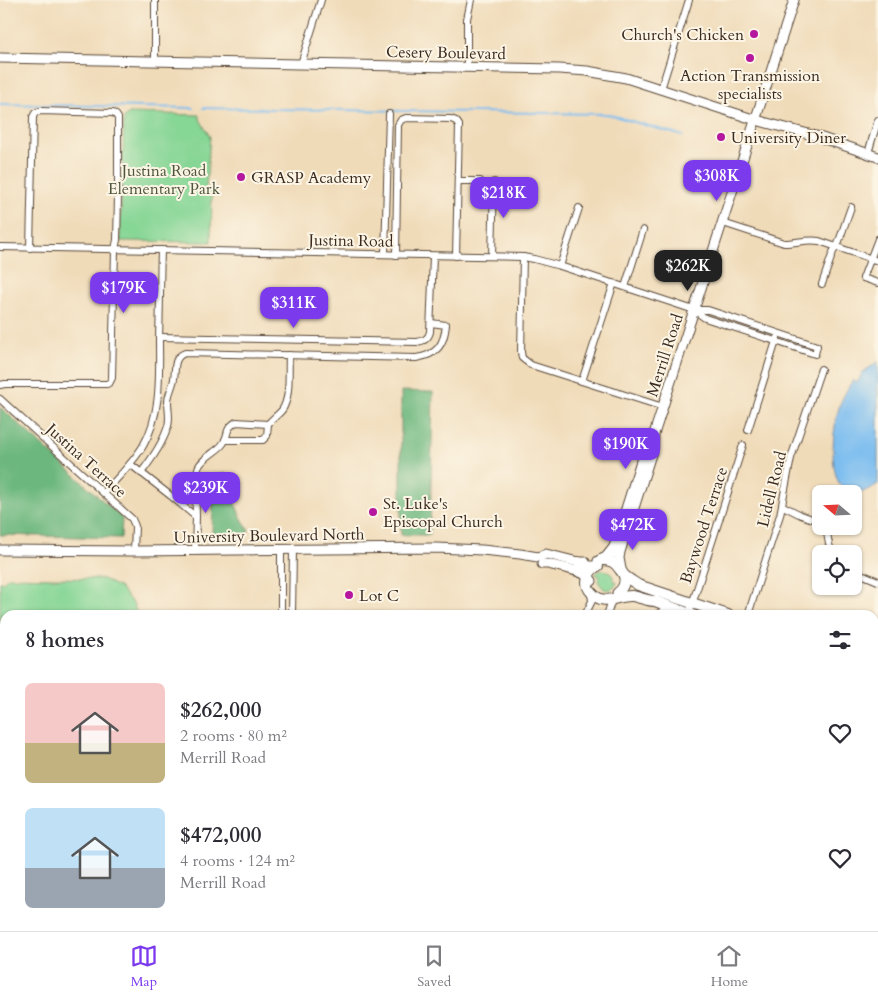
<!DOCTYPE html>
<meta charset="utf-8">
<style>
:root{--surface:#fff;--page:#f7f7f7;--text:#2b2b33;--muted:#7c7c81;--line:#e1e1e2;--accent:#7c3aed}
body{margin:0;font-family:Cardo,serif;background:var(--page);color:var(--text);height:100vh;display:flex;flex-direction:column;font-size:19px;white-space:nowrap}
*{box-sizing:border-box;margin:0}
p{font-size:16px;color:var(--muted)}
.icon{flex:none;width:28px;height:28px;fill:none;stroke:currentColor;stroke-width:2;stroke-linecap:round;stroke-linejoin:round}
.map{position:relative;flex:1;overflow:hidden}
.details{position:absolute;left:0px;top:610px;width:879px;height:321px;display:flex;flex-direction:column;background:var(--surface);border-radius:15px 15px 0 0;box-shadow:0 1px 4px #0004}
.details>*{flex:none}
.needle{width:32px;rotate:289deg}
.tools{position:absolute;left:812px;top:485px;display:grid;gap:10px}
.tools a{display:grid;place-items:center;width:50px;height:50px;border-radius:8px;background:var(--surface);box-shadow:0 1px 4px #0004;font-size:25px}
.price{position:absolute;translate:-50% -42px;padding:0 11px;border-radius:10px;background:var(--accent);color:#fff;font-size:16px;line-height:32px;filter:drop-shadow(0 1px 2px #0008)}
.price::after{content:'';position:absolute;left:50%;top:30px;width:15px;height:11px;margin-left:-8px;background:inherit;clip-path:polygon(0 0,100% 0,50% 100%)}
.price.selected{background:#222;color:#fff}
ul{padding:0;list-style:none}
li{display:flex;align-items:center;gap:15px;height:125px;padding:0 25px}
li span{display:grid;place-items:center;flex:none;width:140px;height:100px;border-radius:8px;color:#555}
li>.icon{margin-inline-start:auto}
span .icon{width:60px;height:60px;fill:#fffc;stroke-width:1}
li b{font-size:21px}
h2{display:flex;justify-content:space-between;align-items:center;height:60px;padding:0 25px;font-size:21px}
.menu{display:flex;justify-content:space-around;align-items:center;height:70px;border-top:1px solid var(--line);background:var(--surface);font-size:14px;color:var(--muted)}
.menu a{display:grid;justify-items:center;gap:2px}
.menu .selected{color:var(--accent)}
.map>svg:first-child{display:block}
</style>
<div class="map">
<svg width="878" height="931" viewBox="0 0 878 931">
<rect width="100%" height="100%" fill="#fcf5e5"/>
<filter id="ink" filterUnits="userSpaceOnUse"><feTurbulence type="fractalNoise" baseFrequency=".02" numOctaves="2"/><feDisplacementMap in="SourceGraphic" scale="10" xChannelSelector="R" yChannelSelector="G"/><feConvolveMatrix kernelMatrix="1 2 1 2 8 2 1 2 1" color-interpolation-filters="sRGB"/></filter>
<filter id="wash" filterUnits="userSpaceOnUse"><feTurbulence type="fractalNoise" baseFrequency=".0096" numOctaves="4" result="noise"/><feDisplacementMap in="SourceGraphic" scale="20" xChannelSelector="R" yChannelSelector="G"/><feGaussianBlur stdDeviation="1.12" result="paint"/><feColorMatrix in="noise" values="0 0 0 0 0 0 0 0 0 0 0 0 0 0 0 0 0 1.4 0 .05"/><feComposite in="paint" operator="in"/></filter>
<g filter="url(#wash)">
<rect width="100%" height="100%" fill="#f0dbb9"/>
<g fill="#86d695" stroke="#60805a">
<polygon points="129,113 199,115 200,119 210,137 206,188 212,190 211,242 120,241 124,118"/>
<path d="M 603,570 C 610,571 613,575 614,581 L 617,582 C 615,589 610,591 604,589 L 599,583 L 599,576 L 595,574 L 599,571 Z"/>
<polygon points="8,577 103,579 120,588 134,605 137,615 5,615 5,799 0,799 0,582 3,582"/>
<polygon points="429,926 534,926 538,931 429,931"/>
<polygon points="712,926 769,926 770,931 713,931"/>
</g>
<g fill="#6cb77e" stroke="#54704e">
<polygon points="401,391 433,392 430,535 401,535"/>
<polygon points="0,407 122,518 121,538 0,535"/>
<polygon points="214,474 226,474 231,478 230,491 240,515 249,531 245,534 216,535 212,532"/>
<polygon points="96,926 179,926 188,931 93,931"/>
</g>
<path fill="#7bbdf0" stroke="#5b7487" d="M 878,362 L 878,484 C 824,521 830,437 839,408 C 842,398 847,389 853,380 L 857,383 L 863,372 Z"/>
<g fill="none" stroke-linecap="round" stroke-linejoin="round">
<g stroke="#7bbdf0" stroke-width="2">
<polyline points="0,104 193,108"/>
<polyline points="203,108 607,114 683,136"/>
</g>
</g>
</g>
<g filter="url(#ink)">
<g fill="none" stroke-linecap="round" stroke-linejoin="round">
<g stroke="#564535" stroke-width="8">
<g id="minor">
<polyline points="155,61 155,0"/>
<polyline points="301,64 321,0"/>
<polyline points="467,67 467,19 471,0"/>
<polyline points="661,89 689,0"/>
<polyline points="868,153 878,120"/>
<polyline points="458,181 480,181"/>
<path d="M 723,223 L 784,243 C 796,243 807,239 819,241 L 878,261"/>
<polyline points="878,239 863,278 878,283"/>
<polyline points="0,247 523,257 534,259 560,266 673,303 694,310 705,318 815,354 817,346 708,310 694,310"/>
<polyline points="385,254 389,114"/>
<polyline points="396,255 398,125 401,120 406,118 451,119 456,121 459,125 456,256"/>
<polyline points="492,256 494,182"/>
<polyline points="523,257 521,352 522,358 531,365 663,407"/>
<polyline points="560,266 579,208"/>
<polyline points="822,284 833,252 838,244 851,207"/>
<polyline points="625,287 643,230"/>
<path d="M 159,337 L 417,342 C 424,341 428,339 430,332 L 433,256"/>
<polyline points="582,381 614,283"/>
<polyline points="0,385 5,384 107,384 110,382 112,378 115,249 117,240 118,196 118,118 116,115 113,113 40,111 35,113 33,117 30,248"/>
<polyline points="0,399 132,519 135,526 134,551"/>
<polyline points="748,430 777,338"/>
<polyline points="225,440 263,440 267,436 268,424"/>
<polyline points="130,464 171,496 196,517 195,551"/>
<path d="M 141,473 C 151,460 162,445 167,429 C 171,421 168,411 168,402 C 168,395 171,390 173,383 C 177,371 171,358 185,353 L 416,358 C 437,355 444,345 446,325 L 431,323"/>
<path d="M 104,493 C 117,478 133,463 143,446 C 162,413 159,374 159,338 C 160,309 160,280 161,250"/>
<polyline points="783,506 801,515 821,522"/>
<path d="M 196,517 C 196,506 194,474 199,466 C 204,457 216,452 222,445 C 230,436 223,430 236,422 L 268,424 C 272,419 278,415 282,410 C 291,398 288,370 289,355"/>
<path d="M 825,526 C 829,535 827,546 833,554"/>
<polyline points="854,571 878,581"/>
<polyline points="689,614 743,445"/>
<polyline points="281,615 281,550"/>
<polyline points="292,615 293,550"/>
<polyline points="585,615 592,601 591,593"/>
<polyline points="607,615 613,597"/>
<polyline points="656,615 670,607"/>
<polyline points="748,615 780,515 791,458 821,369"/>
<polyline points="0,835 5,834"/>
<polyline points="874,843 878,830"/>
<polyline points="327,926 331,931"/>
<polyline points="652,926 654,931"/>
<polyline points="849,931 850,926"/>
</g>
</g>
<g stroke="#564535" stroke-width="11">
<g id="secondary">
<polyline points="0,58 559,69 587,71 626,78 756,120 816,136 878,157"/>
<polyline points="0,550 134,551 436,548 482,550 520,554 538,557 546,554 578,562 585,562"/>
<polyline points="613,553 614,547 646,445 651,436 654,434"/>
<polyline points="598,561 606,557 614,547"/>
<path d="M 542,564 L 547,564 C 559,567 586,570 592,581"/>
<polyline points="621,569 619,558 620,552 653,448 654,434 794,0"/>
<path d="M 617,593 C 624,588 626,582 623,574"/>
</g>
</g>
<g stroke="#564535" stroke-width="12">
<g id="primary">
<path d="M 601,560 C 615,559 617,566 624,575 C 628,579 634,582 638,585 L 728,615"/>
<path d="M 578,562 C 583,567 591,567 598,566"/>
<path d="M 597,566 C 591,570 587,575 587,582 C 587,586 589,590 592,593 C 604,607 618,595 632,596 C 640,597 647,601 655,601 L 693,615"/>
<polyline points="874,672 878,674"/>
<polyline points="874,684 878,685"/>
</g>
</g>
<use href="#minor" stroke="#fff" stroke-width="6"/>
<use href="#secondary" stroke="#fff" stroke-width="9"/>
<use href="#primary" stroke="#fff" stroke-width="10"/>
</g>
</g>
<g fill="#b5179e" stroke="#fcf5e5" stroke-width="2">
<circle cx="754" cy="34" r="5"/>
<circle cx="750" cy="58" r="5"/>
<circle cx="721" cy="137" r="5"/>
<circle cx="241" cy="177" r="5"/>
<circle cx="373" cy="512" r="5"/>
<circle cx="349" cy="595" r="5"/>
</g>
<g text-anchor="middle" stroke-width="4" stroke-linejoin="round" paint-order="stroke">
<g font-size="16" fill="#3b2a1e" stroke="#fcf5e5" text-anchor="start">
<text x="744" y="40" text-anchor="end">Church's Chicken</text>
<text x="750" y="81" text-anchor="middle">Action Transmission<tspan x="750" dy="18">specialists</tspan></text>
<text x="731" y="143">University Diner</text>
<text x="251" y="183">GRASP Academy</text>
<text x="383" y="509">St. Luke's<tspan x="383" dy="18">Episcopal Church</tspan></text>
<text x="359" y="601">Lot C</text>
</g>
<g font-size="16" fill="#3b2a1e" stroke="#fcf5e5">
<text transform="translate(446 52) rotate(1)" y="6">Cesery Boulevard</text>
<text transform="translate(351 240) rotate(1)" y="6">Justina Road</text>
<text transform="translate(664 355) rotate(-72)" y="6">Merrill Road</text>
<text transform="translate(87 460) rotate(42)" y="6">Justina Terrace</text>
<text transform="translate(771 489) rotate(-76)" y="6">Lidell Road</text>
<text transform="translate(703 525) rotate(-72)" y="6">Baywood Terrace</text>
<text transform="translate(269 535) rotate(-1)" y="6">University Boulevard North</text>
</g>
<g font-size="16" fill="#4e553c" stroke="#fcf5e5">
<text x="164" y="176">Justina Road<tspan x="164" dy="18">Elementary Park</tspan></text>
</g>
</g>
</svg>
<div class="tools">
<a><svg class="needle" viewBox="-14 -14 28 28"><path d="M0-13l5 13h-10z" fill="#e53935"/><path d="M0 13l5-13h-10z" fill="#7c7c81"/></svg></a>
<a><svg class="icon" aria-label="locate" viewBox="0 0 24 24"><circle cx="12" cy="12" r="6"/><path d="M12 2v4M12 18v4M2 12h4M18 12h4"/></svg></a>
</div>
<b class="price" style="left:717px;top:202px">$308K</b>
<b class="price" style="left:504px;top:219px">$218K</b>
<b class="price selected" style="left:688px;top:292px">$262K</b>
<b class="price" style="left:124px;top:314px">$179K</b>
<b class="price" style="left:294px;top:329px">$311K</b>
<b class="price" style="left:626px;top:470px">$190K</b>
<b class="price" style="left:206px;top:514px">$239K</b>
<b class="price" style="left:633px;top:551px">$472K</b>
<section class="details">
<h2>8 homes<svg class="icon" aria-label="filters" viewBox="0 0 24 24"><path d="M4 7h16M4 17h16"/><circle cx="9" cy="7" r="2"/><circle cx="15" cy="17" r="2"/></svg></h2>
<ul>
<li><span style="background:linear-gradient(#f6c9c9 60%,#c2b280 0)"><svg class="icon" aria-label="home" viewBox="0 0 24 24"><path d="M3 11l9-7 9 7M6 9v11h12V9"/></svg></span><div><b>$262,000</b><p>2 rooms · 80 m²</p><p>Merrill Road</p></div><svg class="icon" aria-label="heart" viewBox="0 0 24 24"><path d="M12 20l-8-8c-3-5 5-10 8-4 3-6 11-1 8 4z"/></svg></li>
<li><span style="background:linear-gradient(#bfe0f5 60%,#9aa5b1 0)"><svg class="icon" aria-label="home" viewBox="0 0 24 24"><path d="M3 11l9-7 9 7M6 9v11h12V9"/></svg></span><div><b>$472,000</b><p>4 rooms · 124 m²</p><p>Merrill Road</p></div><svg class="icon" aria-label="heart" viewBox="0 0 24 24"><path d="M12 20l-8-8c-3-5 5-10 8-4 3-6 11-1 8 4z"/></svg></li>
</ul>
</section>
</div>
<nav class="menu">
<a class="selected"><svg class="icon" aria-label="map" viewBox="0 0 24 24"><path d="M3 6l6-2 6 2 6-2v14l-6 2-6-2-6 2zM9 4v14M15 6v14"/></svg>Map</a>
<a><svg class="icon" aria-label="saved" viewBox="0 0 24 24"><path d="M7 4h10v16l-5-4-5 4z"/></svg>Saved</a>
<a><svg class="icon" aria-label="home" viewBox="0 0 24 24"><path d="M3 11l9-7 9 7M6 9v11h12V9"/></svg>Home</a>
</nav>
